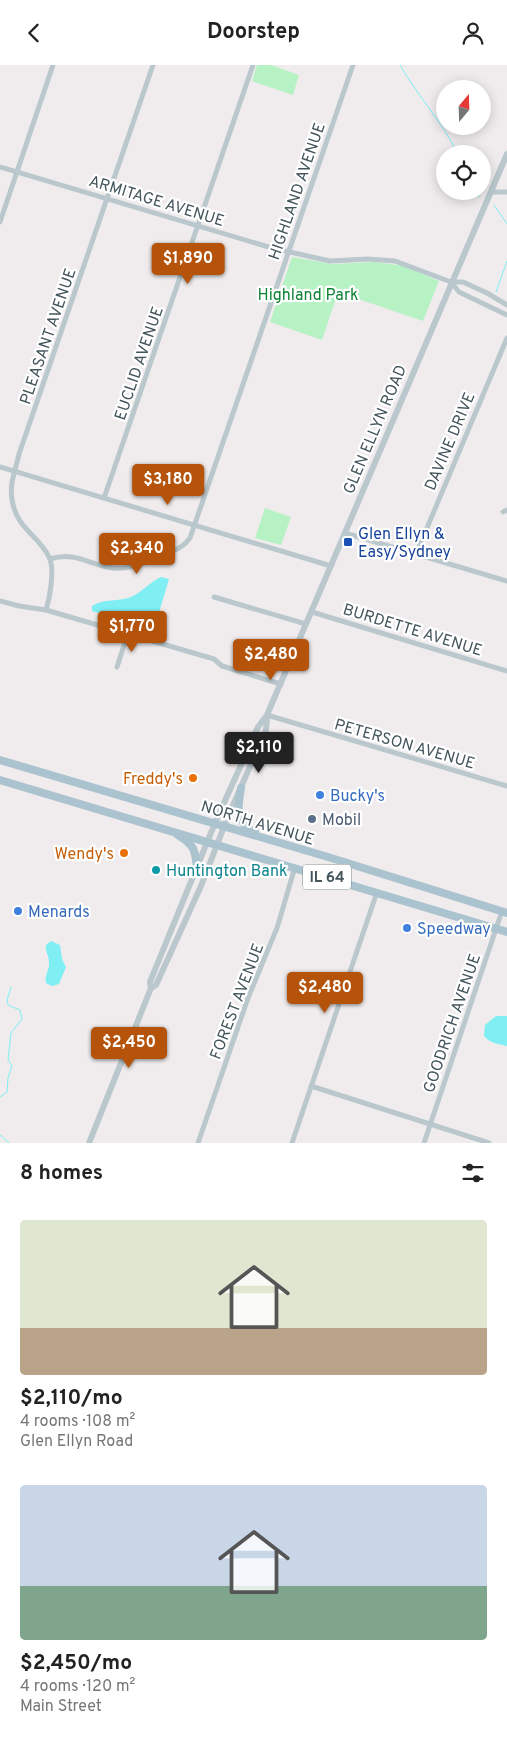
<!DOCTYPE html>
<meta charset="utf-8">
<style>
:root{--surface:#fff;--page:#f2f2f2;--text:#222;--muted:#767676;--accent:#b45309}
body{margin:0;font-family:Overpass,sans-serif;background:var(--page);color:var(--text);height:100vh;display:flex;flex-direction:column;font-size:19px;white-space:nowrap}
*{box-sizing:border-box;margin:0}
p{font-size:16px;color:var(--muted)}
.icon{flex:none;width:28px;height:28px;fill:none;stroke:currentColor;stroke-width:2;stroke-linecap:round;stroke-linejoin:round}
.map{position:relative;height:1078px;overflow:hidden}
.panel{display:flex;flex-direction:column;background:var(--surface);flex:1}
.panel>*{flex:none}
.needle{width:32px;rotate:19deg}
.fabs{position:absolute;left:436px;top:15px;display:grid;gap:10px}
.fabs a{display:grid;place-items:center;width:55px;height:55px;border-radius:50%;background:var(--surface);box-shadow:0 2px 12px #0003;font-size:25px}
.price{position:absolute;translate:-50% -42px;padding:0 11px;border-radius:5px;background:var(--accent);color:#fff;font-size:16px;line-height:32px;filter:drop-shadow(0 1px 2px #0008)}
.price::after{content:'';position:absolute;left:50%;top:30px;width:15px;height:11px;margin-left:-8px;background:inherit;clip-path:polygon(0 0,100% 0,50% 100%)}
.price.current{background:#222;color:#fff}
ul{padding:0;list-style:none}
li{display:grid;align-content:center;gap:10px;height:265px;padding:0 20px}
li span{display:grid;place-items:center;height:155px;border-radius:5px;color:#555}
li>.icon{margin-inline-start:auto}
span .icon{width:90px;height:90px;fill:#fffc;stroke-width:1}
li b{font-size:21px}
h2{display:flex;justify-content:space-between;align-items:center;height:60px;padding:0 20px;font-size:21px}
header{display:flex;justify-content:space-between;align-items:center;height:65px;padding:0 20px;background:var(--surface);font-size:22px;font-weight:700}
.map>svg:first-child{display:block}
</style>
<header><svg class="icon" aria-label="back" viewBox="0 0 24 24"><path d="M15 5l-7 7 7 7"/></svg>Doorstep<svg class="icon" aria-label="person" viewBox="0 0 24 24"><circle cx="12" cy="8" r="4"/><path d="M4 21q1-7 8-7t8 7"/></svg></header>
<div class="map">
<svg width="507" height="1078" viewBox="0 0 507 1078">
<rect width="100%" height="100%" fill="#f0eced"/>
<g fill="#b6f2c3">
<polygon points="257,0 271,0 299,10 293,30 252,16"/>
<polygon points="292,192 332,199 375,197 405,201 439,216 423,256 338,227 322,275 270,257"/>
<polygon points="265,443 291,452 281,480 255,473"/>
</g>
<g fill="#7feff3">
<path d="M 161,512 L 169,514 L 154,564 L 92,546 L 92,541 C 104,533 118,537 131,532 C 142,527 150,517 161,512 Z"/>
<path d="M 51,876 L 60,880 L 62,894 L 66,902 L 59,919 L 52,921 L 46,918 C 44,910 50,905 49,897 C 49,891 45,886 46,880 Z"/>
<path d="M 496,951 L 507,951 L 507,981 C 499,979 489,978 484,971 L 485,960 Z"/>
</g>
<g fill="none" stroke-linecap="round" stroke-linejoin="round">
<g stroke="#7feff3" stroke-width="1">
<path d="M 400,0 C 418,31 442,57 458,89"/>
<polyline points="476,126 479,132"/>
<polyline points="494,140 507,159"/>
<polyline points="496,227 507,196"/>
<polyline points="0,1032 7,1027 8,1013 12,1001 8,995 11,968 22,954 20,945 8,940 7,935 11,922"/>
<polyline points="0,1070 9,1078"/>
</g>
<g stroke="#bac8ce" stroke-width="5">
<polyline points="0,102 272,183 330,196 368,194 395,196 451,217 463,217 487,228 507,240"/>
<polyline points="491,127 507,127"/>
<polyline points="0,157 53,0"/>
<polyline points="451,217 459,227 507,250"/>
<polyline points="0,402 331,501"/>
<polyline points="104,433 253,0"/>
<polyline points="503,447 507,445"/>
<polyline points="345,468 507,516"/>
<polyline points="416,489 507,273"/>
<path d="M 50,494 C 76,486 89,500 113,503 C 130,505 146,497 162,491 C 173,486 183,483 190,473 L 353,0"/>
<polyline points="214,532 306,559"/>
<polyline points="0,536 19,541 46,545 214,594 222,601 281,619"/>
<path d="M 46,545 C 50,532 55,503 49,492 C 38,469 16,464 12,434 C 9,419 16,404 19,389 L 153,0"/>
<polyline points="312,547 507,606"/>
<polyline points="117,602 128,568"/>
<polyline points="267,650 507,721"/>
<polyline points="311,1021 489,1078"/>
<polyline points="198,1078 248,933 277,863 295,802"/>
<polyline points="292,1078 377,827"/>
<polyline points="424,1078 502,846"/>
</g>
<g stroke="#bac8ce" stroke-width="6">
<polyline points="151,923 156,920 201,821 227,754 266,665 267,652"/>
<polyline points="89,1078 151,923 150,917 154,907 215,758 258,662 267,650 507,89"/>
</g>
<g stroke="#aac3cf" stroke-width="8">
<polyline points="0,695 328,792 507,848"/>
<polyline points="0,715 507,867"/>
<path d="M 241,723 C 238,742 234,757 255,767"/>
<path d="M 178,770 C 194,780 195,784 197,802"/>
</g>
</g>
<rect fill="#1a4fb4" stroke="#fff" stroke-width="2" x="343" y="472" width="10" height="10" rx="2.5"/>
<g fill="#e8710a" stroke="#fff" stroke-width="2">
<circle cx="193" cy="713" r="5"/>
<circle cx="124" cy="788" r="5"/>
</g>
<g fill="#3f7fe0" stroke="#fff" stroke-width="2">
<circle cx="320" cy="730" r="5"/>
<circle cx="18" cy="846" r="5"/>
<circle cx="407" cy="863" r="5"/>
</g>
<circle fill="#5c6f8a" stroke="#fff" stroke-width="2" cx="312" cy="754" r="5"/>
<circle fill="#0f9aa8" stroke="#fff" stroke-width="2" cx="156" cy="805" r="5"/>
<g text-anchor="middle" stroke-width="4.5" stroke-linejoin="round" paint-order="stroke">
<rect fill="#fff" stroke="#7c888d" stroke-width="1" x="303" y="799.5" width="48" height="25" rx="4"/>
<g font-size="15" font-weight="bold" fill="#44555c">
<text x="327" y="817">IL 64</text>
</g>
<g font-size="16" fill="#44555c" stroke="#fff">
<text transform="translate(296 126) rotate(-71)" y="6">HIGHLAND AVENUE</text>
<text transform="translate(157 135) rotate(17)" y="6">ARMITAGE AVENUE</text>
<text transform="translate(47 271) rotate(-71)" y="6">PLEASANT AVENUE</text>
<text transform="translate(138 298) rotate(-71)" y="6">EUCLID AVENUE</text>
<text transform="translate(374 364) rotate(-67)" y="6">GLEN ELLYN ROAD</text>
<text transform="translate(449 376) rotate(-67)" y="6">DAVINE DRIVE</text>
<text transform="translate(413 564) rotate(17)" y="6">BURDETTE AVENUE</text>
<text transform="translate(405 678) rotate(16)" y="6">PETERSON AVENUE</text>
<text transform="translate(258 757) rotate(17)" y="6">NORTH AVENUE</text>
<text transform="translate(236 936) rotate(-69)" y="6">FOREST AVENUE</text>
<text transform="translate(451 958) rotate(-71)" y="6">GOODRICH AVENUE</text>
</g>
<g font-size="16" fill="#0f8335" stroke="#fff">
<text x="308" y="235">Highland Park</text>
</g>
<g font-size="16" fill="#164399" stroke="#fff" text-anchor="start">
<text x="358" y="474">Glen Ellyn &amp;<tspan x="358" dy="18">Easy/Sydney</tspan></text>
</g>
<g font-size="16" fill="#c56008" stroke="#fff" text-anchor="end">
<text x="183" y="719">Freddy's</text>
<text x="114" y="794">Wendy's</text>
</g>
<g font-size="16" fill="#366cbe" stroke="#fff" text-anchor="start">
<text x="330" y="736">Bucky's</text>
<text x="28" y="852">Menards</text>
<text x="417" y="869">Speedway</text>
</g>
<g font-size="16" fill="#4e5e75" stroke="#fff" text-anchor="start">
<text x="322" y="760">Mobil</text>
</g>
<g font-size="16" fill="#0d838f" stroke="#fff" text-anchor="start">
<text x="166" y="811">Huntington Bank</text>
</g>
</g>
</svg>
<div class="fabs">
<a><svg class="needle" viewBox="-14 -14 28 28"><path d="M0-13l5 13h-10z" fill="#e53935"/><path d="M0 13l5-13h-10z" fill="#767676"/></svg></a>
<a><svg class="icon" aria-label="locate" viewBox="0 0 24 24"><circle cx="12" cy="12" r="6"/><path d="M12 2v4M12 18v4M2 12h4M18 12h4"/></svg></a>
</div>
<b class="price" style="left:188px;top:220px">$1,890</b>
<b class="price" style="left:168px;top:441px">$3,180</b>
<b class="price" style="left:137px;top:510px">$2,340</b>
<b class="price" style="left:132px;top:588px">$1,770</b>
<b class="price" style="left:271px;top:616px">$2,480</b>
<b class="price current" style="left:259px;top:709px">$2,110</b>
<b class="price" style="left:325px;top:949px">$2,480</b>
<b class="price" style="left:129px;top:1004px">$2,450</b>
</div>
<section class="panel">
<h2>8 homes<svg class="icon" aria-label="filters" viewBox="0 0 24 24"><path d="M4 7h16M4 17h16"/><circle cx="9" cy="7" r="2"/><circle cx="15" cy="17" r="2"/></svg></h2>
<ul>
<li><span style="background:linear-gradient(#dfe7d0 70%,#b9a48a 0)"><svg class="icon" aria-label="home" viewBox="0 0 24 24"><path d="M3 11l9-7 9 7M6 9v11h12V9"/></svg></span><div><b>$2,110/mo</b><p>4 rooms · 108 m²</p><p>Glen Ellyn Road</p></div></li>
<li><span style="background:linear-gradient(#c9d6e8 65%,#7fa58c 0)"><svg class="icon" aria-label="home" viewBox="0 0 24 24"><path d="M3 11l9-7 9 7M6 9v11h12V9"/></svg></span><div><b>$2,450/mo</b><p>4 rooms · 120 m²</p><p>Main Street</p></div></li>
</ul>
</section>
